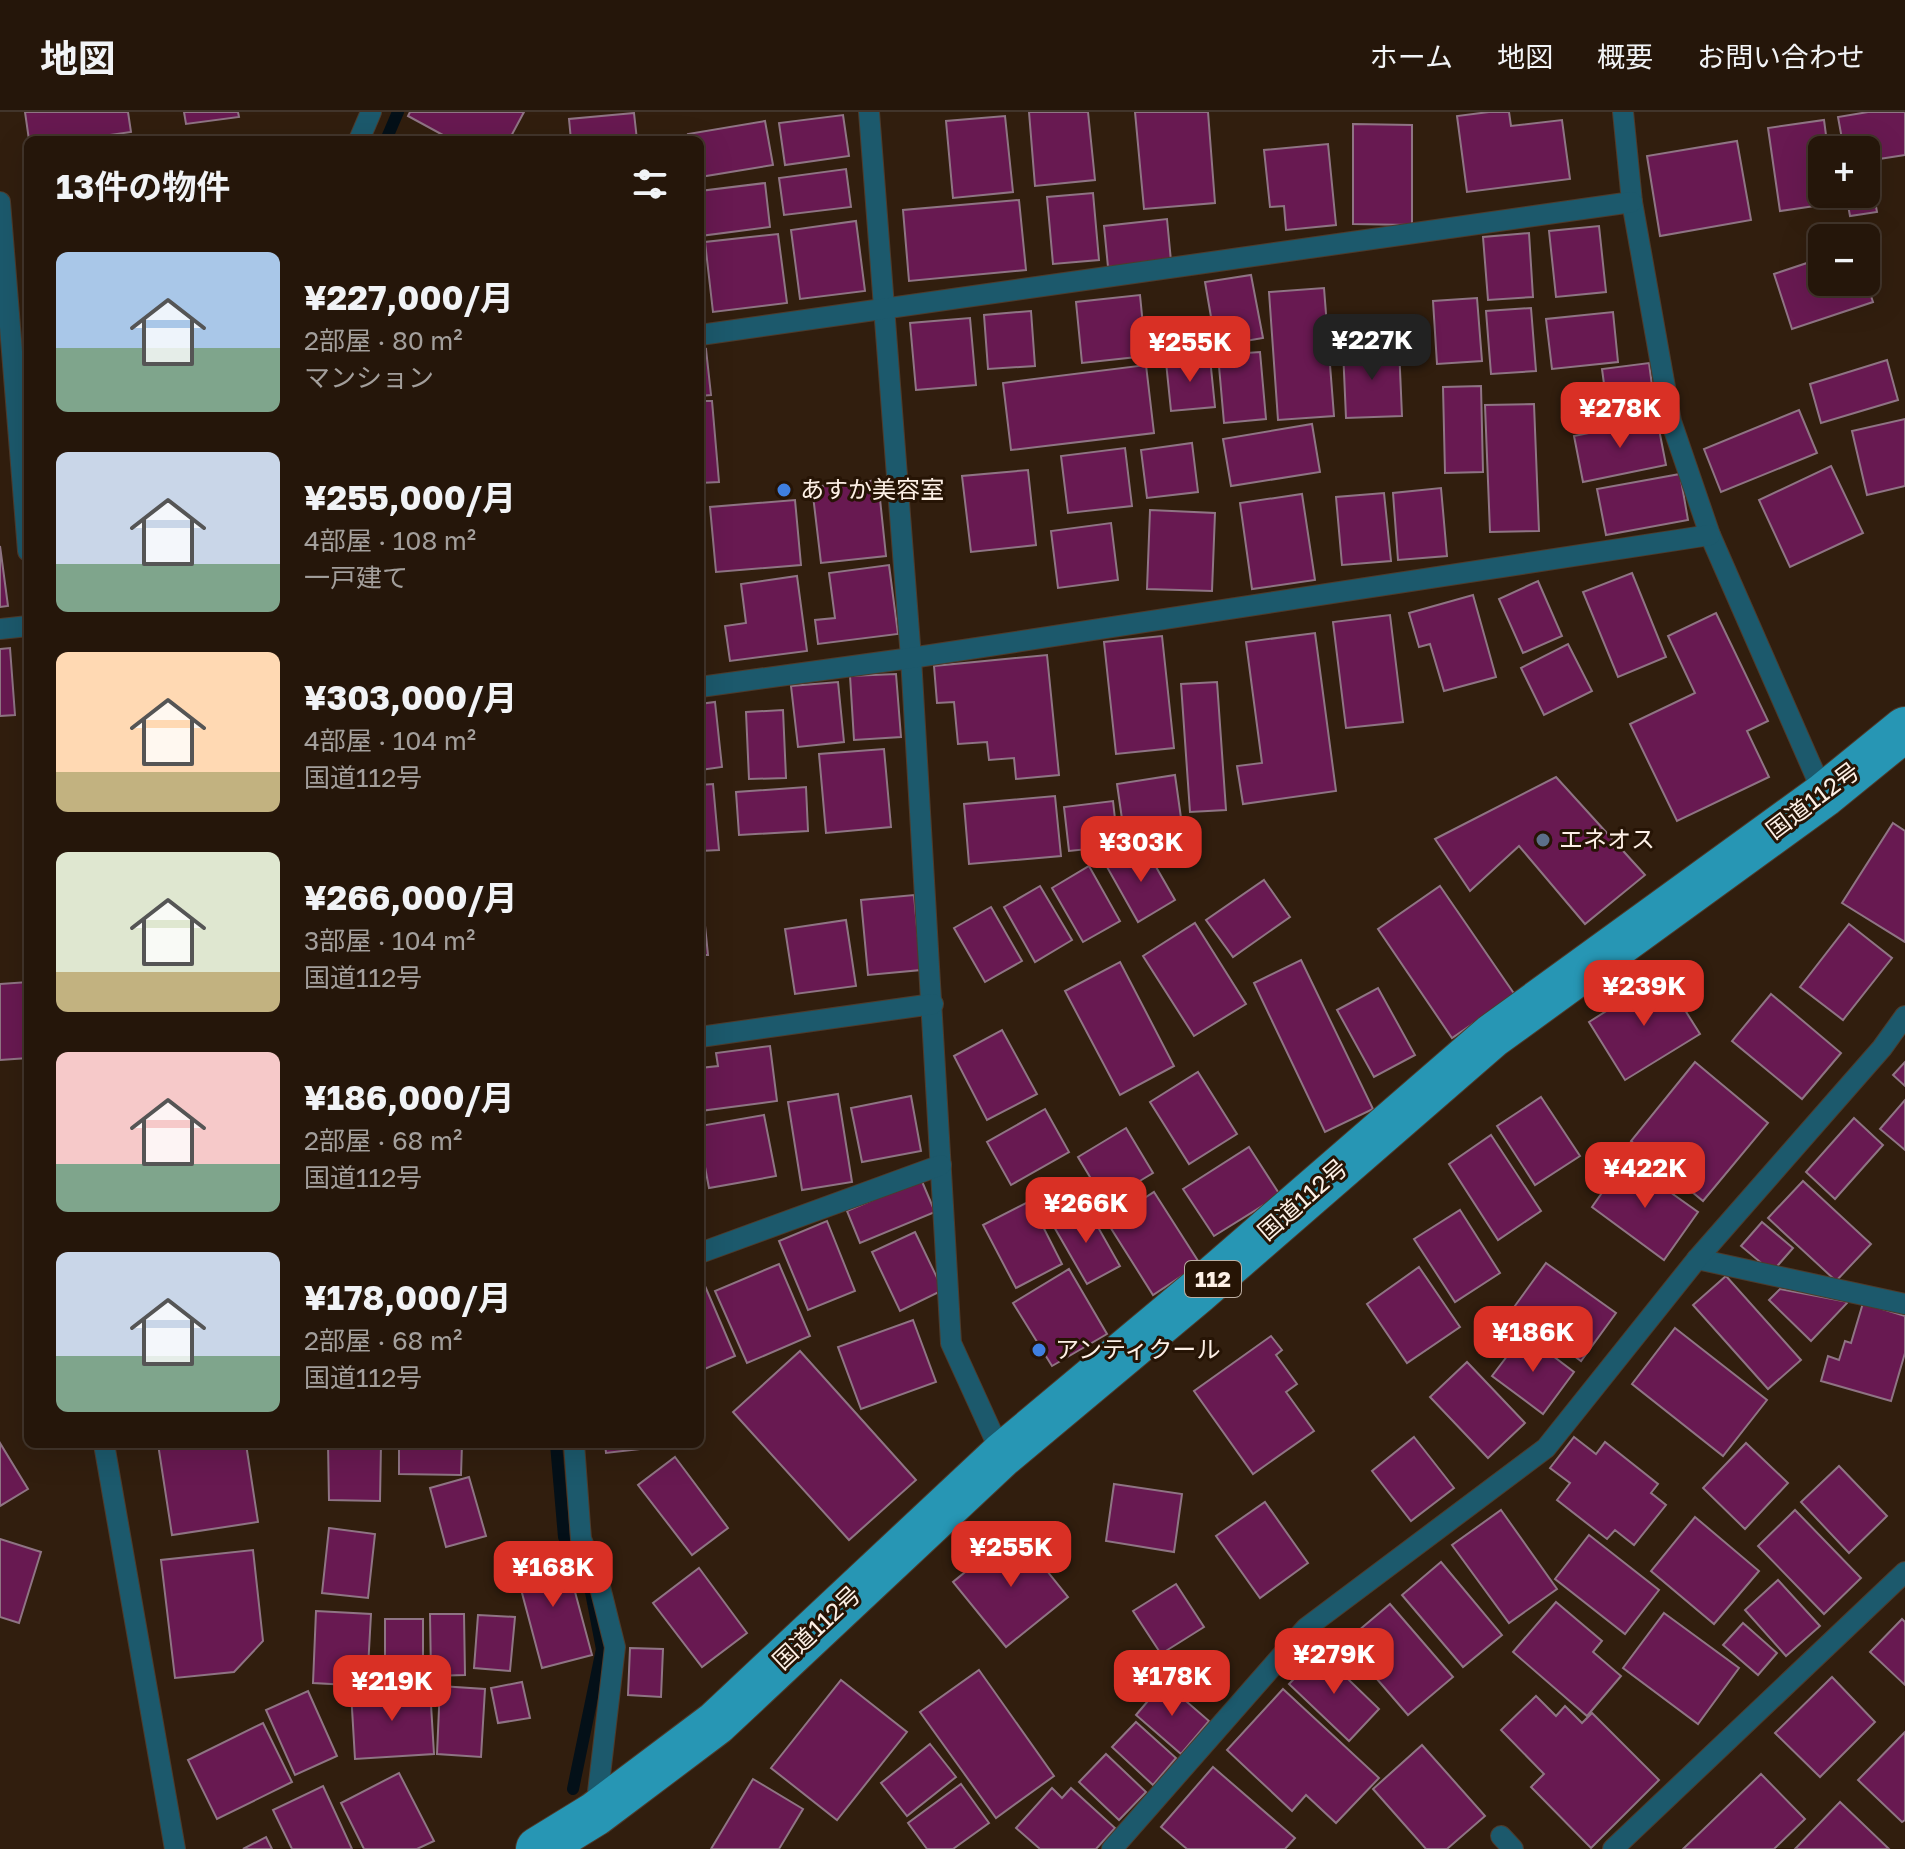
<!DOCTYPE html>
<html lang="ja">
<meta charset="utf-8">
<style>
:root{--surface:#25160a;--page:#312318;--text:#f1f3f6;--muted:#a39f9c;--line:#42352b;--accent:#d93025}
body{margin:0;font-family:"Golos Text","Noto Sans JP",sans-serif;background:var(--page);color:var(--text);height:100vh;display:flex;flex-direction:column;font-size:30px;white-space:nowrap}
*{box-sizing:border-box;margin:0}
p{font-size:26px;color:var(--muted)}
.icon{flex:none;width:44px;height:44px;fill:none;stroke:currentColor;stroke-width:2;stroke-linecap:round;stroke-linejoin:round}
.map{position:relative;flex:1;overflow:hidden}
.side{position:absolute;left:24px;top:24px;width:680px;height:1312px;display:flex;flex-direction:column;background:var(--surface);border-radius:12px;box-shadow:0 8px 32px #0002,0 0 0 2px var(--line)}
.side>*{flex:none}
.tools{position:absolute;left:1808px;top:24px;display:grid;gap:16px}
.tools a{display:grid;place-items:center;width:72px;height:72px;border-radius:12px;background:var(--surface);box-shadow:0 8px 32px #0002,0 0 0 2px var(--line);font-size:40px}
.price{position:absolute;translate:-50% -68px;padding:0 18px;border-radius:16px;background:var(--accent);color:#fff;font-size:26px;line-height:52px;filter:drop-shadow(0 2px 4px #0008)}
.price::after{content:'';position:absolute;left:50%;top:48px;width:24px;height:18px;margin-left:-12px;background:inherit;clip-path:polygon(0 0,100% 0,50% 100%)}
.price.selected{background:#222;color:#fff}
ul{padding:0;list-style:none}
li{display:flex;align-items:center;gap:24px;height:200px;padding:0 32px}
li span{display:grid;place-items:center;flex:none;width:224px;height:160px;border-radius:12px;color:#555}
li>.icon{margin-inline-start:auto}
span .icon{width:96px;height:96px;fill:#fffc;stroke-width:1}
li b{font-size:34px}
h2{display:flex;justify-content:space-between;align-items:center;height:96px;padding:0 32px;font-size:34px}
header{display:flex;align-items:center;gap:48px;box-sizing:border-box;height:112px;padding:0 40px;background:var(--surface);border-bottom:2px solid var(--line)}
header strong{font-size:38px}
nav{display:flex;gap:44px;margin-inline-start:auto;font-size:28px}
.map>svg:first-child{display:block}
</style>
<header>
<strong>地図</strong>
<nav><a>ホーム</a><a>地図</a><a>概要</a><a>お問い合わせ</a></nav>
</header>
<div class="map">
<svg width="1905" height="1737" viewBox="0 0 1905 1737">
<rect width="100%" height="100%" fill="#311e0e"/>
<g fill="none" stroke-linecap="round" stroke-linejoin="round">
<g stroke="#041018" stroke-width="12">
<polyline points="386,28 398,0"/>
<polyline points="556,1332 564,1425 591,1480 602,1537 573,1677"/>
</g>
</g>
<g fill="#681951" stroke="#8f7484" stroke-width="2">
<polygon points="25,0 128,0 131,20 75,28 29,28"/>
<polygon points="184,0 238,0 239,5 186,12"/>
<polygon points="410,0 524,0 509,28 452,28 408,4"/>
<polygon points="1029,0 1088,0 1095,68 1035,74"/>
<polygon points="1135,0 1208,0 1215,91 1144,97"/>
<polygon points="1489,0 1509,0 1511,14 1562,8 1570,67 1467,80 1457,4"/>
<polygon points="1868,0 1905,0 1905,43 1866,49 1866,38 1844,38 1838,5"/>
<polygon points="634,1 637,28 571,28 569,7"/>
<polygon points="843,3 849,44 785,53 779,11"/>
<polygon points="1005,4 1013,80 953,86 946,9"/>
<polygon points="1824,8 1828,38 1822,38 1822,82 1834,82 1836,91 1780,99 1768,16"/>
<polygon points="765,9 773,53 700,65 700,28 689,28 688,22"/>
<polygon points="1353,12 1412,13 1412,113 1353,112"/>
<polygon points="1737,29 1751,108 1660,124 1647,44"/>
<polygon points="1328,32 1336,113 1286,118 1284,94 1270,95 1264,38"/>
<polygon points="846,57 851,95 784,103 779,66"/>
<polygon points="1870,61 1877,100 1850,104 1846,82 1866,82 1866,62"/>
<polygon points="765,71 770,115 700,124 700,79"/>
<polygon points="1093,81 1099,148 1053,152 1047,85"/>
<polygon points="1019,88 1026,158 909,169 903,98"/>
<polygon points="1167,107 1171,149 1108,155 1104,114"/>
<polygon points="856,109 865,179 800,187 791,118"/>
<polygon points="1599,114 1606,180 1556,185 1549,119"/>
<polygon points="1529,121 1533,185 1488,188 1483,125"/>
<polygon points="778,122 787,191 713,200 705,130"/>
<polygon points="1822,146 1822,170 1866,169 1873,190 1792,217 1774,162"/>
<polygon points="1251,163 1263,226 1216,234 1205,170"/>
<polygon points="1324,176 1334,304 1278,308 1269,180"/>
<polygon points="1140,183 1146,244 1082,251 1076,190"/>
<polygon points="1477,186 1482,249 1437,252 1433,189"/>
<polygon points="1531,196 1536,259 1491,262 1486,199"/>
<polygon points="1031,199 1035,254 988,257 984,203"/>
<polygon points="1613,200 1618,250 1552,257 1546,207"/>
<polygon points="970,206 976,273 916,278 910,211"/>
<polygon points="1399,235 1402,304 1346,306 1343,237"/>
<polygon points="706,237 711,283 700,284 700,238"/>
<polygon points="1260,240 1266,307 1224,311 1218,243"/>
<polygon points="1210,246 1215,295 1171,299 1166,250"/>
<polygon points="1887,248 1898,288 1821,311 1810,272"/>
<polygon points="1649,251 1655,296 1608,302 1602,257"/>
<polygon points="1146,253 1154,321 1011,338 1003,271"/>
<polygon points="1481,274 1483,360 1445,361 1443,275"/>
<polygon points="700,289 712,289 719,370 700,371"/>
<polygon points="1534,292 1539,419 1490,420 1485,293"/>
<polygon points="1799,298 1817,341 1721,380 1704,337"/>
<polygon points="1657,307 1666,353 1583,370 1574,324"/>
<polygon points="1905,307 1905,374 1867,383 1852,319"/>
<polygon points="1312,312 1320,360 1231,374 1223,327"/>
<polygon points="1192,331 1198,380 1147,386 1141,338"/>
<polygon points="1125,336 1132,394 1068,401 1061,344"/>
<polygon points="1831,354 1863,421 1790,455 1759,388"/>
<polygon points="1028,358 1036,433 971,440 962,364"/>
<polygon points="1680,362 1688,408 1606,423 1597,377"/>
<polygon points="878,368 886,444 821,451 812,375"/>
<polygon points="1441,376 1447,444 1398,448 1393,381"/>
<polygon points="1384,381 1391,449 1342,453 1336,385"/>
<polygon points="1302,382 1315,468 1252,477 1240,391"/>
<polygon points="795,388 801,453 716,460 710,395"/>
<polygon points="1150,398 1215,401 1212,479 1147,477"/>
<polygon points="1111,411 1118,468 1058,476 1051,419"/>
<polygon points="0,434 8,494 0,495"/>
<polygon points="889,453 898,522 818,532 815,508 835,506 829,461"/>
<polygon points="1632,461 1666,545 1618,565 1583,480"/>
<polygon points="797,464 807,539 730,549 725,514 746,511 741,472"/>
<polygon points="1538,469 1562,524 1523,541 1499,487"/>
<polygon points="1473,483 1496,565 1444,579 1430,532 1419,535 1409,501"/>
<polygon points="1716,501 1768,609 1747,619 1769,665 1677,709 1630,612 1695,581 1668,524"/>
<polygon points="1390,503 1403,610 1346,616 1333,510"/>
<polygon points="700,514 705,559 700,559"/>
<polygon points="1315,521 1336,679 1243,692 1237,654 1262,651 1246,530"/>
<polygon points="1162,524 1174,636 1116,642 1104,530"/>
<polygon points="1568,532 1592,579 1544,603 1521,556"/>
<polygon points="10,536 15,603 0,604 0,537"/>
<polygon points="1047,543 1059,663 1016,667 1014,646 989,648 987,630 958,632 954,590 937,591 934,554"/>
<polygon points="896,562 901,625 854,628 850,564"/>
<polygon points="838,570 844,630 798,635 791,574"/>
<polygon points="1217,570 1226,698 1190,700 1181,572"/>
<polygon points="715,590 722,655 700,658 700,592"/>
<polygon points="783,598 786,666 749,667 746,600"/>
<polygon points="884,637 891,715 826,721 819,642"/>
<polygon points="1175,663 1182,713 1124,721 1117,672"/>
<polygon points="1556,665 1645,763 1585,812 1519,734 1470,779 1435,727"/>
<polygon points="713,672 719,738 700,739 700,673"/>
<polygon points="806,675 808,719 739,723 736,680"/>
<polygon points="1055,684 1061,744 969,752 964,692"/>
<polygon points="1113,689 1118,734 1069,739 1064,695"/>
<polygon points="1893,711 1905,719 1905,830 1842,791"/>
<polygon points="1144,734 1175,788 1138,810 1107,755"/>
<polygon points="1089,754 1120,809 1083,830 1052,776"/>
<polygon points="700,764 708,843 700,843"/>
<polygon points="1264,768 1290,805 1233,845 1206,808"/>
<polygon points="1040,774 1072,828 1035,850 1004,795"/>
<polygon points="1440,774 1515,883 1452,926 1378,817"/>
<polygon points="914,783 921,858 868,863 861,788"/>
<polygon points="991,795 1022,849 985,870 954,816"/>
<polygon points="846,808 856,874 795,882 785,817"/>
<polygon points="1195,811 1246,892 1194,924 1143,844"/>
<polygon points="1849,812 1892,846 1843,908 1800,875"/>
<polygon points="1301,848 1373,997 1325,1020 1254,871"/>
<polygon points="1120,850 1174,954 1120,983 1065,879"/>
<polygon points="1663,863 1700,922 1625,968 1589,910"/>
<polygon points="28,870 28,946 0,948 0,872"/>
<polygon points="1378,876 1415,943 1374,965 1337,898"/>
<polygon points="1771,882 1841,941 1802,987 1732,929"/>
<polygon points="1002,918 1037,982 987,1008 954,944"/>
<polygon points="770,934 777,989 700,999 700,956 718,954 716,941"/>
<polygon points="1695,950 1768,1011 1703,1089 1631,1029"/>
<polygon points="1905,950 1905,974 1893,963"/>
<polygon points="1198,960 1237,1022 1189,1052 1150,990"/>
<polygon points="838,982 852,1070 802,1078 788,990"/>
<polygon points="911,984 921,1039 862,1050 851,996"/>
<polygon points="1541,985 1580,1044 1535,1073 1497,1014"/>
<polygon points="1905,988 1905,1038 1880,1017"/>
<polygon points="1045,997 1069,1040 1011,1073 987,1030"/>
<polygon points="764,1003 776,1064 709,1076 700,1029 700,1014"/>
<polygon points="1854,1006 1883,1033 1835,1087 1806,1060"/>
<polygon points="1126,1016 1153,1061 1105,1090 1078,1045"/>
<polygon points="1491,1023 1541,1099 1498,1128 1449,1052"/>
<polygon points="1249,1035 1280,1083 1214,1124 1183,1077"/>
<polygon points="1625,1048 1698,1100 1664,1148 1592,1095"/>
<polygon points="921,1067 935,1100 860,1131 847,1099"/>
<polygon points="1803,1069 1871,1132 1836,1169 1768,1106"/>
<polygon points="1154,1080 1200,1152 1153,1183 1107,1110"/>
<polygon points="1030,1089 1062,1152 1016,1176 983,1113"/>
<polygon points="1086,1094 1120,1154 1087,1172 1053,1113"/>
<polygon points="1460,1098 1500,1161 1455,1190 1414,1127"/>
<polygon points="827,1109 855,1179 808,1198 779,1129"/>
<polygon points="1762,1110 1793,1136 1772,1160 1741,1134"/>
<polygon points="915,1120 943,1178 900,1199 872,1140"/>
<polygon points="1546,1151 1616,1201 1581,1249 1512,1198"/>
<polygon points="779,1152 810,1224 747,1251 715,1179"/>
<polygon points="1419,1155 1460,1215 1407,1251 1367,1192"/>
<polygon points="1069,1157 1107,1222 1052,1254 1013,1191"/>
<polygon points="1726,1164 1801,1248 1768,1277 1693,1193"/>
<polygon points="705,1174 735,1244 700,1259 700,1176"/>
<polygon points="1780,1177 1848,1190 1811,1229 1769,1188"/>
<polygon points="1863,1191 1905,1204 1905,1241 1891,1289 1821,1269 1828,1244 1839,1248 1845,1229 1851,1231"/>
<polygon points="913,1208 936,1270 861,1297 838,1235"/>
<polygon points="1675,1216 1767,1288 1723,1344 1632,1272"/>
<polygon points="1524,1222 1574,1260 1543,1302 1492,1264"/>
<polygon points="1271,1224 1282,1238 1276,1243 1297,1272 1286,1280 1314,1319 1253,1362 1194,1279"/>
<polygon points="800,1239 916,1368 849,1428 733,1300"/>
<polygon points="1467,1250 1525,1311 1488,1346 1430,1285"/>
<polygon points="1414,1325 1454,1376 1411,1409 1372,1359"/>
<polygon points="1574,1325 1596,1342 1605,1330 1658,1372 1651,1381 1666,1393 1634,1433 1615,1418 1607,1427 1557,1388 1570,1371 1550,1356"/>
<polygon points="0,1331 28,1377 0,1394"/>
<polygon points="1746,1331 1788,1371 1745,1417 1703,1376"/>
<polygon points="158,1332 246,1332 258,1410 172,1423"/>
<polygon points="328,1332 381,1332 380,1389 329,1388"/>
<polygon points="399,1332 462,1332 461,1363 399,1362"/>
<polygon points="605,1332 657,1332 657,1335 606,1341"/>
<polygon points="675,1345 728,1416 692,1443 638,1373"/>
<polygon points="1839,1354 1887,1404 1849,1441 1801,1390"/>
<polygon points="469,1365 486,1424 446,1435 430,1376"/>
<polygon points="1114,1372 1182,1382 1174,1440 1106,1429"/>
<polygon points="1265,1390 1308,1451 1260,1486 1216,1424"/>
<polygon points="1501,1398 1557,1477 1509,1511 1452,1433"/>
<polygon points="1795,1398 1861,1466 1824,1502 1758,1434"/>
<polygon points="1695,1405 1759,1459 1714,1512 1651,1459"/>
<polygon points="329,1416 375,1422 368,1486 322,1481"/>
<polygon points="1015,1419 1068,1485 1006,1535 953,1470"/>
<polygon points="1589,1423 1659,1478 1625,1522 1555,1467"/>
<polygon points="0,1427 41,1440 19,1511 0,1505"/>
<polygon points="253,1438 263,1529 234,1560 175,1566 161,1448"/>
<polygon points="564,1439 592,1543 542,1556 514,1451"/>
<polygon points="1441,1450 1502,1523 1463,1555 1402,1483"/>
<polygon points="699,1456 747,1521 702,1555 653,1491"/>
<polygon points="1778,1468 1820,1514 1786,1544 1745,1498"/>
<polygon points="1176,1472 1204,1515 1161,1542 1133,1499"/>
<polygon points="1556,1490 1602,1529 1593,1540 1621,1564 1587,1604 1513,1540"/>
<polygon points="1390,1492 1453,1565 1408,1603 1345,1530"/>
<polygon points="316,1499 371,1502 367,1574 313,1571"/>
<polygon points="1664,1501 1739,1556 1698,1612 1623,1556"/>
<polygon points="430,1502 464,1502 465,1563 431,1564"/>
<polygon points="478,1503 515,1505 510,1559 474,1556"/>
<rect x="385" y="1507" width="38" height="49"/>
<polygon points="1902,1507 1905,1510 1905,1573 1870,1540"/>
<polygon points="1743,1511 1777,1541 1758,1563 1723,1533"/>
<polygon points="630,1536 663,1537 661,1585 628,1583"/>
<polygon points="1320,1540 1379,1597 1349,1629 1289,1572"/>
<polygon points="979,1558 1054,1664 996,1706 920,1600"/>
<polygon points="1832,1565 1875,1610 1820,1665 1775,1621"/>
<polygon points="841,1568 907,1620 837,1708 771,1656"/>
<polygon points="522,1570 530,1606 498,1611 491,1576"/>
<polygon points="1164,1570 1209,1609 1181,1642 1136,1603"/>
<polygon points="440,1574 485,1577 481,1645 437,1642"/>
<polygon points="430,1576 434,1642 355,1647 351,1580"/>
<polygon points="1283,1577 1379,1666 1336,1711 1306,1683 1292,1699 1227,1638"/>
<polygon points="308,1579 337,1644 295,1663 266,1598"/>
<polygon points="1536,1584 1556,1604 1565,1594 1582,1611 1592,1601 1659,1668 1591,1736 1531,1675 1544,1662 1501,1618"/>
<polygon points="1136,1610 1176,1646 1153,1673 1112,1635"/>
<polygon points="263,1611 292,1670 217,1707 188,1648"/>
<polygon points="1905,1620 1905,1708 1902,1710 1858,1668"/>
<polygon points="930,1632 956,1665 907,1704 881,1671"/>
<polygon points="1422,1633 1485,1704 1447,1737 1426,1737 1373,1677"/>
<polygon points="1106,1642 1146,1680 1119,1708 1079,1670"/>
<polygon points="1213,1655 1295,1726 1285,1737 1187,1737 1161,1715"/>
<polygon points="399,1661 434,1729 417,1737 364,1737 341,1691"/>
<polygon points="1761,1662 1805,1707 1774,1737 1683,1737"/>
<polygon points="753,1667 803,1697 779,1737 711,1737"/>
<polygon points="961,1672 989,1711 953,1737 927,1737 908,1711"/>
<polygon points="323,1674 352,1737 292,1737 273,1698"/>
<polygon points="1052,1676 1062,1686 1071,1676 1115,1716 1096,1737 1040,1737 1016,1716"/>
<polygon points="1840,1690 1889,1737 1795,1737"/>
<polygon points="266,1725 272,1737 243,1737"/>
</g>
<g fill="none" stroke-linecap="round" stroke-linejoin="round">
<g stroke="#4e3b2c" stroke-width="22">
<g id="service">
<polyline points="869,0 911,546 951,1231 1002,1343"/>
<polyline points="1623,0 1632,90 1671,309 1710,423 1824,683"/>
<polyline points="359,28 371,0"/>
<polyline points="0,90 28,439"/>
<polyline points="700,223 1632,90"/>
<polyline points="0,517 28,514"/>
<polyline points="700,575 911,546 1710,423"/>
<polyline points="700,925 933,892"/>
<polyline points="700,1141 941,1053"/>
<polyline points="1697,1147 1905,1192"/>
<polyline points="104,1332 175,1737"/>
<polyline points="574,1332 581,1427 599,1471 615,1535 596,1697"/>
<polyline points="1501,1724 1513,1737"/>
<polyline points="1112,1737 1306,1516 1546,1336 1697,1147 1882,936 1905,904"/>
<polyline points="1613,1737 1905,1460"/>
</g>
</g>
<g stroke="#4e3b2c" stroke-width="46">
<polyline id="trunk" points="538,1737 595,1702 716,1611 1002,1343 1197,1180 1492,924 1824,683 1905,617"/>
</g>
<use href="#service" stroke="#1c596c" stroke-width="20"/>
<use href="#trunk" stroke="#2796b4" stroke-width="44"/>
</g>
<g fill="#3f7fe0" stroke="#261405" stroke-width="3">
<circle cx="784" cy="378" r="8"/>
<circle cx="1039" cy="1238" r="8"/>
</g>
<circle fill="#5c6f8a" stroke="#261405" stroke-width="3" cx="1543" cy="728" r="8"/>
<g text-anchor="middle" stroke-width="6" stroke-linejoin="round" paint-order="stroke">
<rect fill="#261405" stroke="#bcaea2" stroke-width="2" x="1185" y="1149" width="56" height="36" rx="6"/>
<g font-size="22" font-weight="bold" fill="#fdf0e6">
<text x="1213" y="1175">112</text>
</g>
<g font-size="24" fill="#fdf0e6" stroke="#261405" text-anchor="start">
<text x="800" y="386">あすか美容室</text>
<text x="1559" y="736">エネオス</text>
<text x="1055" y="1246">アンティクール</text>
</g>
<g font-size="24" fill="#fdf0e6" stroke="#261405">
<text transform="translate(1813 689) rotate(-37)" y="8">国道112号</text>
<text transform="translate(1303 1088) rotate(-41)" y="8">国道112号</text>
<text transform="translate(817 1516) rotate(-43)" y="8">国道112号</text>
</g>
</g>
</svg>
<div class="tools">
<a>+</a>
<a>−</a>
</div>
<b class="price selected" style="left:1372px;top:270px">¥227K</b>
<b class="price" style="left:1190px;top:272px">¥255K</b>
<b class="price" style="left:1620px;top:338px">¥278K</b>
<b class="price" style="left:1141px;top:772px">¥303K</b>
<b class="price" style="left:1644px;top:916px">¥239K</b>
<b class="price" style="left:1645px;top:1098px">¥422K</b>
<b class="price" style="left:1086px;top:1133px">¥266K</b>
<b class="price" style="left:1533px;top:1262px">¥186K</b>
<b class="price" style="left:1011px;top:1477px">¥255K</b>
<b class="price" style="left:553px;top:1497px">¥168K</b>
<b class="price" style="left:1334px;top:1584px">¥279K</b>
<b class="price" style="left:1172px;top:1606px">¥178K</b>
<b class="price" style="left:392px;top:1611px">¥219K</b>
<section class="side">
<h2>13件の物件<svg class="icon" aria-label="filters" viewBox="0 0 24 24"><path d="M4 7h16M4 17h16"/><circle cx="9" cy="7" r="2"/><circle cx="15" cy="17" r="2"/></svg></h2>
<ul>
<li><span style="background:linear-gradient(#a9c7e8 60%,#7fa58c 0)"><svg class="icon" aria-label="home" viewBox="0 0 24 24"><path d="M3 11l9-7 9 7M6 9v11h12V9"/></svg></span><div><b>¥227,000/月</b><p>2部屋 · 80 m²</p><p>マンション</p></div></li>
<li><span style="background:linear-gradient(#c9d6e8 70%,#7fa58c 0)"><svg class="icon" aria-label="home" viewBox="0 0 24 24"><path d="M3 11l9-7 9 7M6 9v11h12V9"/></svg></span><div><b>¥255,000/月</b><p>4部屋 · 108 m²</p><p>一戸建て</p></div></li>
<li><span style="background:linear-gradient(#ffd9b3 75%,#c2b280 0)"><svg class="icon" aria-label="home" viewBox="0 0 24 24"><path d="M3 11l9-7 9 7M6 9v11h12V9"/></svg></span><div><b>¥303,000/月</b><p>4部屋 · 104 m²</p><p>国道112号</p></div></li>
<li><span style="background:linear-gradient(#dfe7d0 75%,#c2b280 0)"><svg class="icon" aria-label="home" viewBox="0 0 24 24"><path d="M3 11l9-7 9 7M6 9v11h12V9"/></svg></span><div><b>¥266,000/月</b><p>3部屋 · 104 m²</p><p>国道112号</p></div></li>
<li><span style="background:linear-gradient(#f6c9c9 70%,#7fa58c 0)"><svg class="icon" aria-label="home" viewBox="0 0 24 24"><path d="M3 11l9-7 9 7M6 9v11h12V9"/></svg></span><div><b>¥186,000/月</b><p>2部屋 · 68 m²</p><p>国道112号</p></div></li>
<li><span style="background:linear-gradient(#c9d6e8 65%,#7fa58c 0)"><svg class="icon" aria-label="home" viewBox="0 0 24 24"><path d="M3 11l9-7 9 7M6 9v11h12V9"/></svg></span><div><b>¥178,000/月</b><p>2部屋 · 68 m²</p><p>国道112号</p></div></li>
</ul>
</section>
</div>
